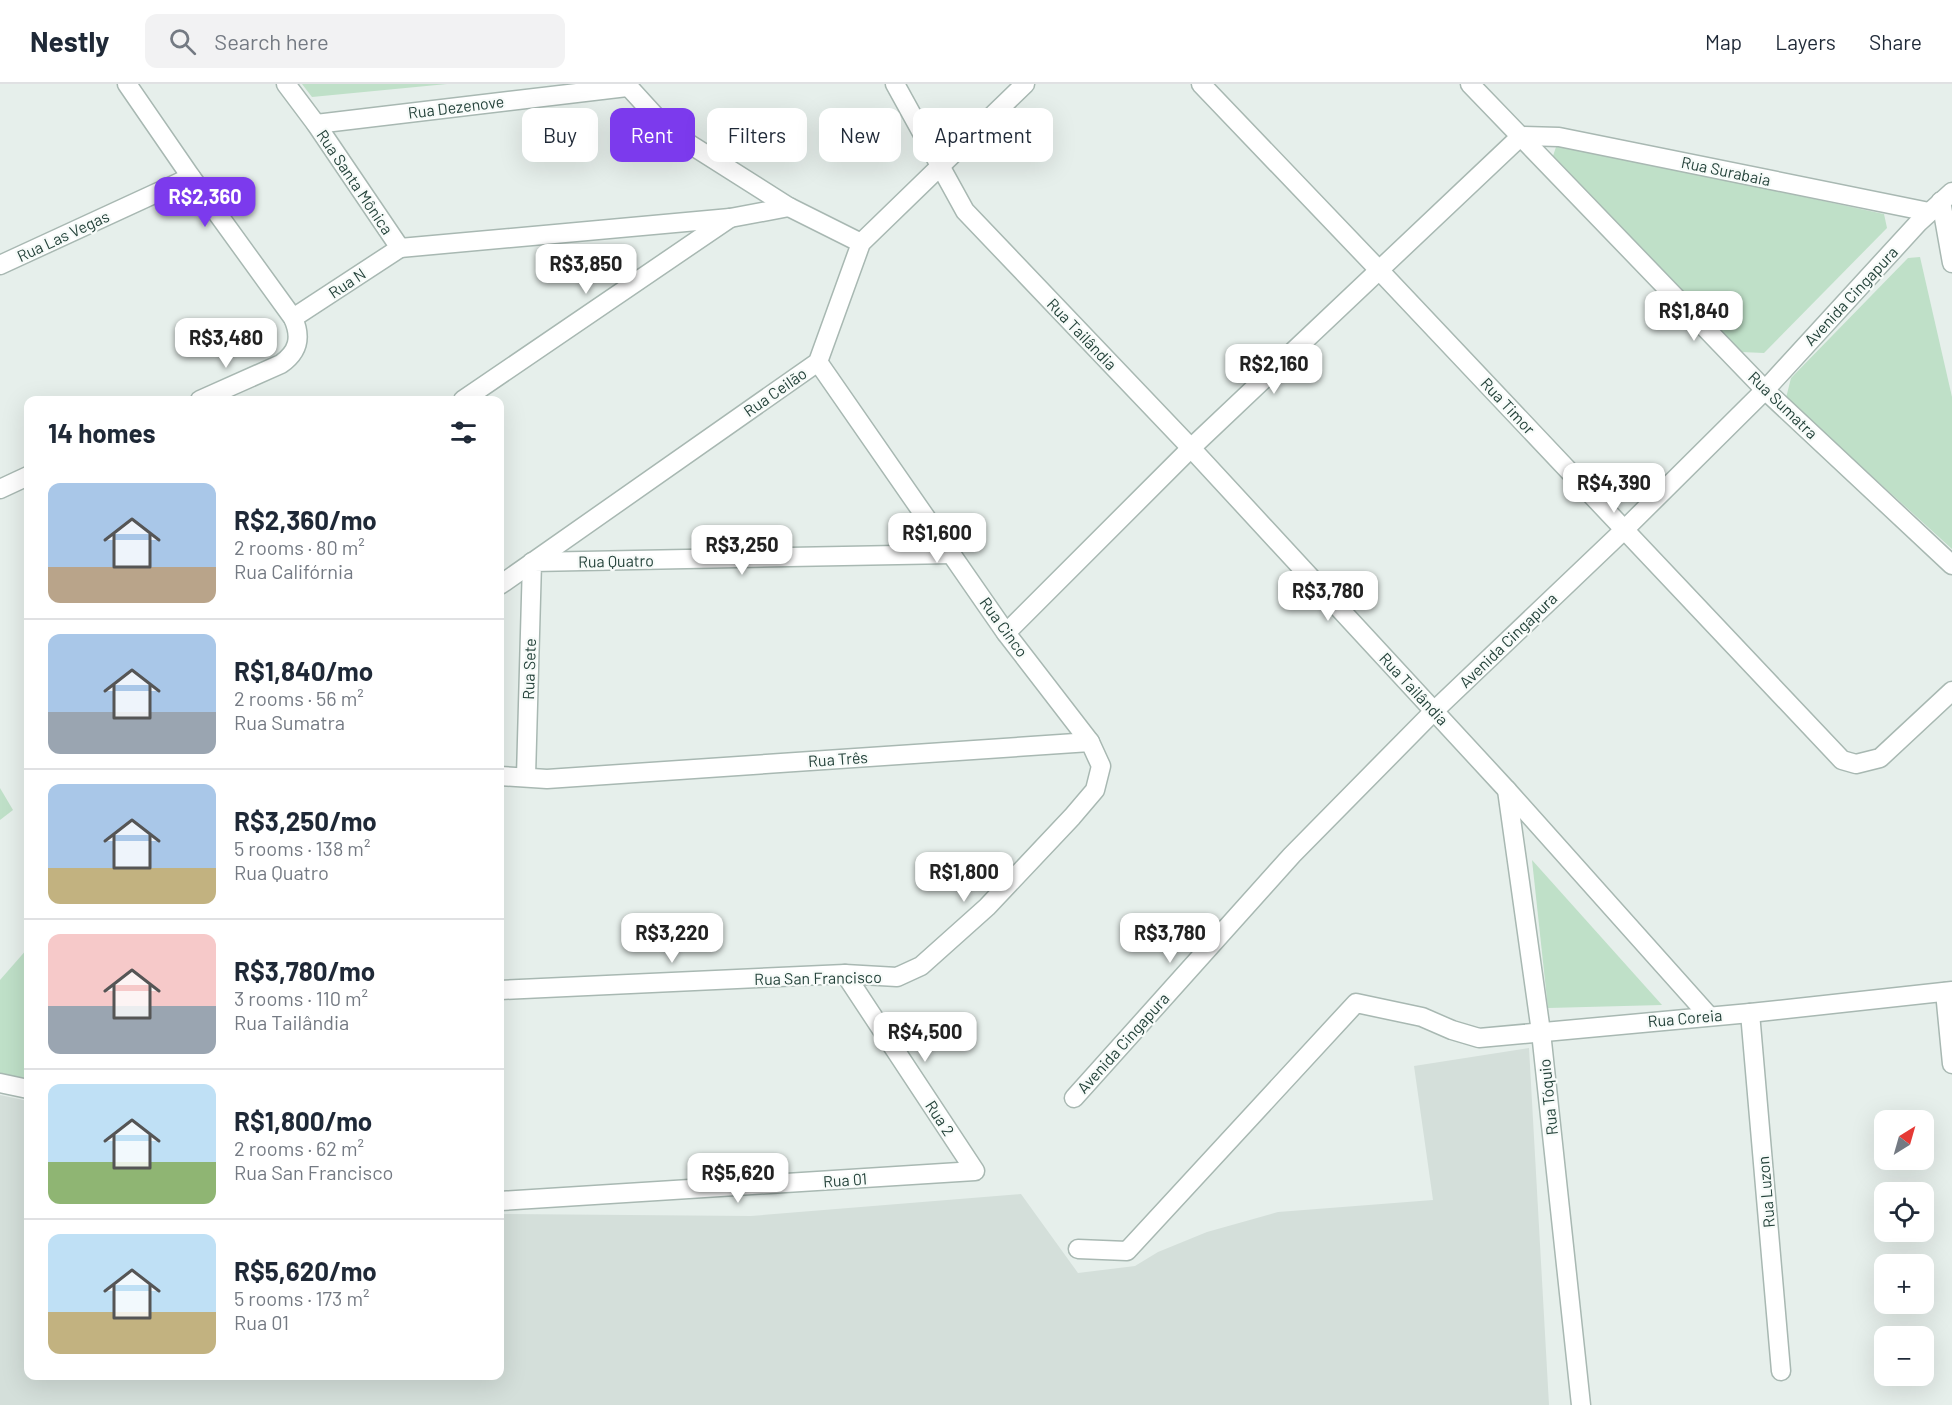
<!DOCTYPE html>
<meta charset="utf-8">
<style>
:root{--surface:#fff;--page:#f2f2f3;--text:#1f2937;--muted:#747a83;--line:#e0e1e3;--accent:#7c3aed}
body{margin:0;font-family:Barlow,sans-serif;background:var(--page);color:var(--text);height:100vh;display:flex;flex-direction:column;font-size:22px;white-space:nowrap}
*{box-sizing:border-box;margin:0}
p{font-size:20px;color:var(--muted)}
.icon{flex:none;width:33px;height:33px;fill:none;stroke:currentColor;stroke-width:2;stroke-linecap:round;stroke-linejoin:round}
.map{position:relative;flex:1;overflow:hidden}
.drawer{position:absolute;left:24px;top:312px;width:480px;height:984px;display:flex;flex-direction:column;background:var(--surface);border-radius:12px;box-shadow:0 6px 24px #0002}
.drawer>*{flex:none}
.hud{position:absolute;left:522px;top:24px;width:570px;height:54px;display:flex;gap:12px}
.needle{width:39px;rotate:37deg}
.tools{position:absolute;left:1874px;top:1026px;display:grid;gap:12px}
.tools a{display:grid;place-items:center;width:60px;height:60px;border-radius:12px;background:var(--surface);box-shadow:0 6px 24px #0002;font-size:30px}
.price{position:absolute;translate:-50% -51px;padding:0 14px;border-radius:12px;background:#fff;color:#222;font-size:20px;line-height:39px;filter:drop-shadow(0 2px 3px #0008)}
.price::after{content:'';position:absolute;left:50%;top:36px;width:18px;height:14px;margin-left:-9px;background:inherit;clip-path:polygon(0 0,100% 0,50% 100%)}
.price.active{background:var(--accent);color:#fff}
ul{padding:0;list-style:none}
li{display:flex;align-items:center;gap:18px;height:150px;padding:0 24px}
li+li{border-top:2px solid var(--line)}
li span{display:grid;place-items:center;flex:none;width:168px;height:120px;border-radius:12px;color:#555}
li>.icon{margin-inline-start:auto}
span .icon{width:72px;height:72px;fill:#fffc;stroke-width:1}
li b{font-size:26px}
h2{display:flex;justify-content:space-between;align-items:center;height:72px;padding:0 24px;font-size:26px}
.chip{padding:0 21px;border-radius:12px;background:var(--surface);box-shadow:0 6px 24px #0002;font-size:21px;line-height:54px}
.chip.active{background:var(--accent);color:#fff}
header{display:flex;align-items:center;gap:36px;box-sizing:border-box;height:84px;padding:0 30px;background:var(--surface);border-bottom:2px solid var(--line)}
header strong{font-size:28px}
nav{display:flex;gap:33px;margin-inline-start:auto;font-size:21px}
.search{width:420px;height:54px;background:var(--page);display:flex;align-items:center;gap:15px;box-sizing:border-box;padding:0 21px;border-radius:12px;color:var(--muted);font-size:22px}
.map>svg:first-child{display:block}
</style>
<header>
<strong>Nestly</strong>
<div class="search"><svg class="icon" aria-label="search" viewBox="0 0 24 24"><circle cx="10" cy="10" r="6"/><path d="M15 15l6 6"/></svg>Search here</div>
<nav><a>Map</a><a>Layers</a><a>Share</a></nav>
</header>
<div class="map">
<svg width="1952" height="1321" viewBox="0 0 1952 1321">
<rect width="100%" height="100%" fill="#e6efeb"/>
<polygon fill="#d4dfda" points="1529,964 1549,1321 0,1321 0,1011 28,1017 28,1292 500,1292 500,1130 751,1132 1021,1110 1078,1189 1135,1182 1158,1168 1207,1148 1278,1128 1433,1116 1414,982"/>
<g fill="#bfe0c8">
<polygon points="302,0 447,0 312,13"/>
<polygon points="1557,60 1884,130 1887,144 1764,269 1741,268 1553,72"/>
<polygon points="1920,173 1952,313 1952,465 1786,314 1791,294 1908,174"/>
<polygon points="0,704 13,726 0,736"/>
<polygon points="1532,776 1662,921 1548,924"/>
<polygon points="28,864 28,1001 0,997 0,896"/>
</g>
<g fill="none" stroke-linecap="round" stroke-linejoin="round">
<g stroke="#a8b8b2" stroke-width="21">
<g id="street">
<path d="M 127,0 L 191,93 L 293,234 C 302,254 298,268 281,280 L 200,316"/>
<polyline points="286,0 316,40 400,164 730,134 789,123"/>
<polyline points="626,0 669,47 789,123 861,159"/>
<polyline points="895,0 965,127 1191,364 1507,706 1709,932"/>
<polyline points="1201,0 1379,186 1842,676 1856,680 1880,674 1952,607"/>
<polyline points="1470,0 1765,306 1952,481"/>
<polyline points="316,40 627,3"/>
<polyline points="1941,117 1952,179"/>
<polyline points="0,181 191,93"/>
<polyline points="293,234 400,164"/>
<polyline points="818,278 1006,549 1090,658"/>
<polyline points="463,316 730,134"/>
<polyline points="0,405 28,392"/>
<polyline points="500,501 818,278 861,159 1025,0"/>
<polyline points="1006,549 1191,364 1521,52 1559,53 1929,128"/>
<polyline points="500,692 547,695 1090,658 1101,682 1095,706 1072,733 987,823 921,882 897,893 845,890 500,906"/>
<polyline points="526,692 532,478 952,470"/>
<polyline points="1507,706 1541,948 1581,1321"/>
<polyline points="1945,908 1952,980"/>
<polyline points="1750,929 1781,1287"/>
<polyline points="0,999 28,1005"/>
<polyline points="1074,1014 1292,771 1434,627 1625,445 1765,306 1919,138 1952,108"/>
<polyline points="500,1117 975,1087 845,890"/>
<polyline points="1078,1165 1127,1167 1356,919 1422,933 1452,946 1479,954 1750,929 1952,907"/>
</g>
</g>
<use href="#street" stroke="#fff" stroke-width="18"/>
</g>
<g text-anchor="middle" stroke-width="4.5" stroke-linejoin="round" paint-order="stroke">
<g font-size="16" fill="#24423a" stroke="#f7fbf9">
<text transform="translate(456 23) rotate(-7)" y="6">Rua Dezenove</text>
<text transform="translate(1726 87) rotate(12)" y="6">Rua Surabaia</text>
<text transform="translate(355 98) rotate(56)" y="6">Rua Santa Mônica</text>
<text transform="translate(63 152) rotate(-25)" y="6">Rua Las Vegas</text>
<text transform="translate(347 199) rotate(-34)" y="6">Rua N</text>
<text transform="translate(1851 212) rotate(-47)" y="6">Avenida Cingapura</text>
<text transform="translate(1082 250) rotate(46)" y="6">Rua Tailândia</text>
<text transform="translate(775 308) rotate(-35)" y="6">Rua Ceilão</text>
<text transform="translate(1783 321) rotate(44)" y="6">Rua Sumatra</text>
<text transform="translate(1508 322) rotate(47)" y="6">Rua Timor</text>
<text transform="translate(616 477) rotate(-1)" y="6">Rua Quatro</text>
<text transform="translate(1004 543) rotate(54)" y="6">Rua Cinco</text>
<text transform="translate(1508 556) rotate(-44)" y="6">Avenida Cingapura</text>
<text transform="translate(529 585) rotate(-88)" y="6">Rua Sete</text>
<text transform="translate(1414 605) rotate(47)" y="6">Rua Tailândia</text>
<text transform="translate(838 675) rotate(-4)" y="6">Rua Três</text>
<text transform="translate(818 894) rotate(-1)" y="6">Rua San Francisco</text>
<text transform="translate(1685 934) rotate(-5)" y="6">Rua Coreia</text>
<text transform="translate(1123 959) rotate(-48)" y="6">Avenida Cingapura</text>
<text transform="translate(1548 1013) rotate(-96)" y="6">Rua Tóquio</text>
<text transform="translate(940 1034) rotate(57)" y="6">Rua 2</text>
<text transform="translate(845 1096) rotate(-4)" y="6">Rua 01</text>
<text transform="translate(1766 1108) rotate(-95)" y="6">Rua Luzon</text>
</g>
</g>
</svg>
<div class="tools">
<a><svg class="needle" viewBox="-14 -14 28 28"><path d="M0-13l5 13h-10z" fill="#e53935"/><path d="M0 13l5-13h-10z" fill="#747a83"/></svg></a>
<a><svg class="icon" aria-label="locate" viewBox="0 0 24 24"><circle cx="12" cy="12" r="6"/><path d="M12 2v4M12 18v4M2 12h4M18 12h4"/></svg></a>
<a>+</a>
<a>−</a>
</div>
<b class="price active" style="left:205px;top:144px">R$2,360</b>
<b class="price" style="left:586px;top:211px">R$3,850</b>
<b class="price" style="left:1694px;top:258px">R$1,840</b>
<b class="price" style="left:226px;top:285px">R$3,480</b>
<b class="price" style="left:1274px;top:311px">R$2,160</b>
<b class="price" style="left:1614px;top:430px">R$4,390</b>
<b class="price" style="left:937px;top:480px">R$1,600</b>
<b class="price" style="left:742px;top:492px">R$3,250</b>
<b class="price" style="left:1328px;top:538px">R$3,780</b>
<b class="price" style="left:964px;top:819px">R$1,800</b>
<b class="price" style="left:672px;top:880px">R$3,220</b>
<b class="price" style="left:1170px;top:880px">R$3,780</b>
<b class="price" style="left:925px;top:979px">R$4,500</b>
<b class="price" style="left:738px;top:1120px">R$5,620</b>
<div class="hud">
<a class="chip">Buy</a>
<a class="chip active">Rent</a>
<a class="chip">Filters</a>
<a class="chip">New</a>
<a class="chip">Apartment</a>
</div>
<section class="drawer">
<h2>14 homes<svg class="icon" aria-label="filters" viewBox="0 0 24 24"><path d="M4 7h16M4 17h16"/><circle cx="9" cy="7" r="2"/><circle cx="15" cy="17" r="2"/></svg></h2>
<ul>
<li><span style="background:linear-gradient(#a9c7e8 70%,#b9a48a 0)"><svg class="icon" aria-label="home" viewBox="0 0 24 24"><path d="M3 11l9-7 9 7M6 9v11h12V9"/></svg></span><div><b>R$2,360/mo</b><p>2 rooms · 80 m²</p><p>Rua Califórnia</p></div></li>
<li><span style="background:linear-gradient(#a9c7e8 65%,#9aa5b1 0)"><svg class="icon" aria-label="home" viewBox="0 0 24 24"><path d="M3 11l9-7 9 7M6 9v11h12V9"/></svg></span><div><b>R$1,840/mo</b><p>2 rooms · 56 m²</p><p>Rua Sumatra</p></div></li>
<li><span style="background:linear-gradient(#a9c7e8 70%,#c2b280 0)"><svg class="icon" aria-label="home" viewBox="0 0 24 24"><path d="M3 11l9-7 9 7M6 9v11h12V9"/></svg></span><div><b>R$3,250/mo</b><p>5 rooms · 138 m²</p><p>Rua Quatro</p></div></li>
<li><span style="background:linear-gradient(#f6c9c9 60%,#9aa5b1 0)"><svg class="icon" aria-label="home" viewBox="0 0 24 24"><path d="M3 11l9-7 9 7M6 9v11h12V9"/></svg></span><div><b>R$3,780/mo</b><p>3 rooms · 110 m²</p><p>Rua Tailândia</p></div></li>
<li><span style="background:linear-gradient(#bfe0f5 65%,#8fb573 0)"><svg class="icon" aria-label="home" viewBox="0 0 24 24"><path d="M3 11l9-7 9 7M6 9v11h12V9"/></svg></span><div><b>R$1,800/mo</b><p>2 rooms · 62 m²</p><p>Rua San Francisco</p></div></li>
<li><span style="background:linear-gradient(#bfe0f5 65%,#c2b280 0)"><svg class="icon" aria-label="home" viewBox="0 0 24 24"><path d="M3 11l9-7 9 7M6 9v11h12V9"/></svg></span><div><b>R$5,620/mo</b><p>5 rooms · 173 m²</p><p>Rua 01</p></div></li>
</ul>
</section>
</div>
